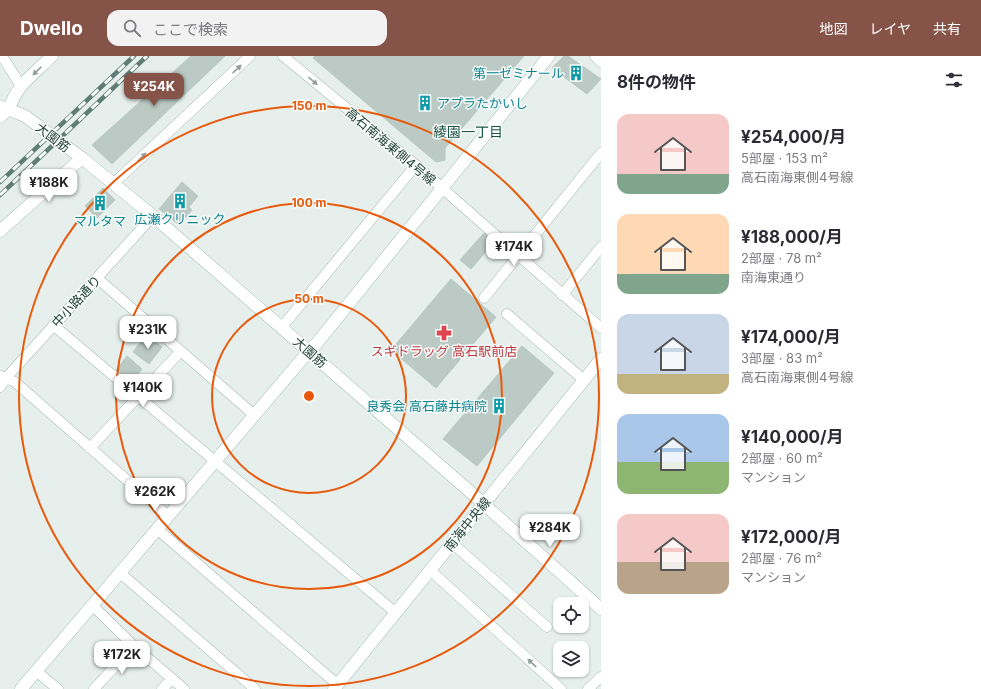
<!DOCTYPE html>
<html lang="ja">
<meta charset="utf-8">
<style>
:root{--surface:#fff;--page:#f2f2f3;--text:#2b2b33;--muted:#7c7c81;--accent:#855347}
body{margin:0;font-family:Inter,"Noto Sans JP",sans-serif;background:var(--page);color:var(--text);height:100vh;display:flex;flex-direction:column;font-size:15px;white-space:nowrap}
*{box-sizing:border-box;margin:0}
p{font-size:13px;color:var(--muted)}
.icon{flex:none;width:22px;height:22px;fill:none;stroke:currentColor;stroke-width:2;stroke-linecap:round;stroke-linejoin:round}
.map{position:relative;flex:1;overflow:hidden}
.details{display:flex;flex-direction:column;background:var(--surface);width:380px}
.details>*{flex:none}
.tools{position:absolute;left:553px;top:541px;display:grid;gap:8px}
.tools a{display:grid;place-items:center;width:36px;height:36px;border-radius:8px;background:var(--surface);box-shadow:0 1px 3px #0004;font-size:20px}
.price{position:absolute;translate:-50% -34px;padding:0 9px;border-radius:8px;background:#fff;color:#222;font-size:13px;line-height:26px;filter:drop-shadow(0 1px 2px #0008)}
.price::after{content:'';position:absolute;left:50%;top:24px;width:12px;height:9px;margin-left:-6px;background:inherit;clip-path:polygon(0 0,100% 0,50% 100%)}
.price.selected{background:var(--accent);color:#fff}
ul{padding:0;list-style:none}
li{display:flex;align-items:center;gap:12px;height:100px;padding:0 16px}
li span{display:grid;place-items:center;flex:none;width:112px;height:80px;border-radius:12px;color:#555}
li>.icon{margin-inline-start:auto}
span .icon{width:48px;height:48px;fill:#fffc;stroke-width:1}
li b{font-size:17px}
h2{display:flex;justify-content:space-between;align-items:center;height:48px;padding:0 16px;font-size:17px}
header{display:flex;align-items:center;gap:24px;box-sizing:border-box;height:56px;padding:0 20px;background:var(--accent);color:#fff}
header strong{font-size:19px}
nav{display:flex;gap:22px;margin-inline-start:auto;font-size:14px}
.search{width:280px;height:36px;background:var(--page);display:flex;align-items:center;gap:10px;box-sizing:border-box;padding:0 14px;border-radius:12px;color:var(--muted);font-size:15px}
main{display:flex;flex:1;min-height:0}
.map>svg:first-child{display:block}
</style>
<header>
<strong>Dwello</strong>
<div class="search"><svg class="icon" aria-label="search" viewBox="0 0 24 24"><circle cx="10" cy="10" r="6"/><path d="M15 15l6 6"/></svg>ここで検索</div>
<nav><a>地図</a><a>レイヤ</a><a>共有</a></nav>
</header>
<main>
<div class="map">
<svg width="601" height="633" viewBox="0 0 601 633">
<rect width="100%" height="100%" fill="#e6efeb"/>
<g fill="#bbcac4" stroke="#b8c9c2">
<polygon points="191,0 225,0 112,108 92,89"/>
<polygon points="315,0 524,0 445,92 445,104 436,106 313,2"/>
<polygon points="564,0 568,0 601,23 587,38 552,12"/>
<polygon points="182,126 198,140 189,151 192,154 179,169 159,153"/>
<polygon points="103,132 115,144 97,162 85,150"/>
<polygon points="484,177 495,185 471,213 460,204"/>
<polygon points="451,223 496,261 436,332 391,294"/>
<polygon points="146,279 162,291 149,308 133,296"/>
<polygon points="522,290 554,317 477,410 443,383"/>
<polygon points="127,300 142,313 132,326 116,314"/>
</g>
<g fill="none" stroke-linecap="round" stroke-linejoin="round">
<g stroke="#a8b8b2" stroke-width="11">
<g id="street">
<polyline points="2,0 21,30"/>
<polyline points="283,0 416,109 601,272"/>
<polyline points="0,62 9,54"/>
<polyline points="113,128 250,0"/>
<polyline points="97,222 253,358"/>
<polyline points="562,239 601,191"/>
<polyline points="484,242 601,97"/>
<polyline points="507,258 584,324"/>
<polyline points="53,269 396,557"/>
<polyline points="282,271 416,109"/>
<polyline points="1,320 15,326 168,460"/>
<polyline points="0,331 6,322 153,160"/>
<polyline points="90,392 180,296"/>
<polyline points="157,473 337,628"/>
<polyline points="452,487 547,571"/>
<polyline points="430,514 561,633"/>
<polyline points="119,516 255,633"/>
<polyline points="92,549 134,590 184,633"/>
<polyline points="36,615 58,633"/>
<polyline points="94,633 134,590"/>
<polyline points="162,633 172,623"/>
<polyline points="588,633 601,621"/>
</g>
</g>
<g stroke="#a4bbb3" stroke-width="13">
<g id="secondary">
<polyline points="596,0 601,5"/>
<polyline points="0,50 25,60 82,102 153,160 467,433 601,553"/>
<path d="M 9,54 C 15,30 35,17 52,0"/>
<polyline points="0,175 82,102"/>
<polyline points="21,633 309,295 317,287 549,0"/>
<polyline points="334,633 601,303"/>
</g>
</g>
<use href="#street" stroke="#fff" stroke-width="10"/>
<use href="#secondary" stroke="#fff" stroke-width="12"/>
<g stroke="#5f7d75" stroke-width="4.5">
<g id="rail">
<polyline points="0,126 134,0"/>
<polyline points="0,139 147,0"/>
</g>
</g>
<use href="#rail" stroke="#f7fbf9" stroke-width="3" stroke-dasharray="9" stroke-linecap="butt"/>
</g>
<defs><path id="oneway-solid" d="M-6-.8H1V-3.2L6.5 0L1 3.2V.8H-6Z"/></defs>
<g fill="#92a09c">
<use href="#oneway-solid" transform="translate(237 13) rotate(-43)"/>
<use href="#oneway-solid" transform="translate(37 15) rotate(136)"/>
<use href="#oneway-solid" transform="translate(313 25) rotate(40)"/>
<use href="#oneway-solid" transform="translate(142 101) rotate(-43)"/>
<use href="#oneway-solid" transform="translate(532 607) rotate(-137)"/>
</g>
<g fill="none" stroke="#e8590c" stroke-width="2">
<circle cx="309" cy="340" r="97"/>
<circle cx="309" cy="340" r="193"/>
<circle cx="309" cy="340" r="290"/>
</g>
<defs>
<g id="building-bare" transform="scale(1.2)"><path d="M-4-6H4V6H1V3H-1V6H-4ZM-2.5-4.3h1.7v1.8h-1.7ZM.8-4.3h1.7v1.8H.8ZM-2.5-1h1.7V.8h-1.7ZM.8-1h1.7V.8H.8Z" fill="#0f9aa8" stroke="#f7fbf9" stroke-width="2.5" paint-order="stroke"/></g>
<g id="pharmacy-bare" transform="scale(1.2)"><path d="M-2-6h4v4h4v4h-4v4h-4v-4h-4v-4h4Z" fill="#e0444e" stroke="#f7fbf9" stroke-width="2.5" paint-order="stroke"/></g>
</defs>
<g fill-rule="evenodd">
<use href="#building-bare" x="576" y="17"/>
<use href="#building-bare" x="425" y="47"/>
<use href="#building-bare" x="180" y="145"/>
<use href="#building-bare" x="100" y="147"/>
<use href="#pharmacy-bare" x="444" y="277"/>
<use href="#building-bare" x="499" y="350"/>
</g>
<g text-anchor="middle" stroke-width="3" stroke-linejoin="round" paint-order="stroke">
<g font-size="13" fill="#0d838f" stroke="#f7fbf9" text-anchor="end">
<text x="564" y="22">第一ゼミナール</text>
<text x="437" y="52" text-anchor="start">アプラたかいし</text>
<text x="180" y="168" text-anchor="middle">広瀬クリニック</text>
<text x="100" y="170" text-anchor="middle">マルタマ</text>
<text x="487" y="355">良秀会 高石藤井病院</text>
</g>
<g font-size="13" fill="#24423a" stroke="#f7fbf9">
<text transform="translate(53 81) rotate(37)" y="5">大園筋</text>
<text transform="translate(391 90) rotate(40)" y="5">高石南海東側4号線</text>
<text transform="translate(76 245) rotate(-47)" y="5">中小路通り</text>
<text transform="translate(310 296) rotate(41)" y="5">大園筋</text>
<text transform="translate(467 468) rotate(-51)" y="5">南海中央線</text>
</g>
<g font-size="13" fill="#be3a42" stroke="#f7fbf9">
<text x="444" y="300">スギドラッグ 高石駅前店</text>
</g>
<g font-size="14" fill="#1f5548" stroke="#f7fbf9">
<text x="468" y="81">綾園一丁目</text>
</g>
</g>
<circle cx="309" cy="340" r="6" fill="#e8590c" stroke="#f7fbf9" stroke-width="2"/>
<g font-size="12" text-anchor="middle" font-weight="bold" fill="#e8590c" stroke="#f7fbf9" stroke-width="3" stroke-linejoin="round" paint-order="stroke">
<text x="309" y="54">150 m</text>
<text x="309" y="151">100 m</text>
<text x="309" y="247">50 m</text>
</g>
</svg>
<div class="tools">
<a><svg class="icon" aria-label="locate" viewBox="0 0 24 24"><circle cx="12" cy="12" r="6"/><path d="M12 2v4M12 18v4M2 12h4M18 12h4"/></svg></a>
<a><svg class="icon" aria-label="layers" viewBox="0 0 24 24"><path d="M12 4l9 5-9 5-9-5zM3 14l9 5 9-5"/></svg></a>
</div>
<b class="price selected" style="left:154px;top:51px">¥254K</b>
<b class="price" style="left:49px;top:147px">¥188K</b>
<b class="price" style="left:514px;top:211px">¥174K</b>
<b class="price" style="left:148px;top:294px">¥231K</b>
<b class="price" style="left:143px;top:352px">¥140K</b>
<b class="price" style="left:155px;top:456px">¥262K</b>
<b class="price" style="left:550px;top:492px">¥284K</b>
<b class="price" style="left:122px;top:619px">¥172K</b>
</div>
<section class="details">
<h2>8件の物件<svg class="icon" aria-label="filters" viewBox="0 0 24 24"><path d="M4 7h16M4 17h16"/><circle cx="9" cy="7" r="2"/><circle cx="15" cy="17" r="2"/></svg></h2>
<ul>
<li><span style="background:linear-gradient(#f6c9c9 75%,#7fa58c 0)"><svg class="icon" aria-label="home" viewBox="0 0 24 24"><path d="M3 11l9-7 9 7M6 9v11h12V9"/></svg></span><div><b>¥254,000/月</b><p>5部屋 · 153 m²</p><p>高石南海東側4号線</p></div></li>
<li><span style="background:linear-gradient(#ffd9b3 75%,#7fa58c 0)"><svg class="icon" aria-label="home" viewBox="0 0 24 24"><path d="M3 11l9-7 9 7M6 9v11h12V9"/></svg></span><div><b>¥188,000/月</b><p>2部屋 · 78 m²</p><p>南海東通り</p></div></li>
<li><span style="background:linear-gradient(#c9d6e8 75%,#c2b280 0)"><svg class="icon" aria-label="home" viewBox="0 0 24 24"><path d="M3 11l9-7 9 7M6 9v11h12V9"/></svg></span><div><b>¥174,000/月</b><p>3部屋 · 83 m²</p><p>高石南海東側4号線</p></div></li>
<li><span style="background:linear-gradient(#a9c7e8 60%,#8fb573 0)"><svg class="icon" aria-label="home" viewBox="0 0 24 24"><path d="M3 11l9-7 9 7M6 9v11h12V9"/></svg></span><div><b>¥140,000/月</b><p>2部屋 · 60 m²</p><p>マンション</p></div></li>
<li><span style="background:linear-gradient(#f6c9c9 60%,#b9a48a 0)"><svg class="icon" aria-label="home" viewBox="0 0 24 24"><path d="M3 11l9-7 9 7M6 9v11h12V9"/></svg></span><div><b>¥172,000/月</b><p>2部屋 · 76 m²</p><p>マンション</p></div></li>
</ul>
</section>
</main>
